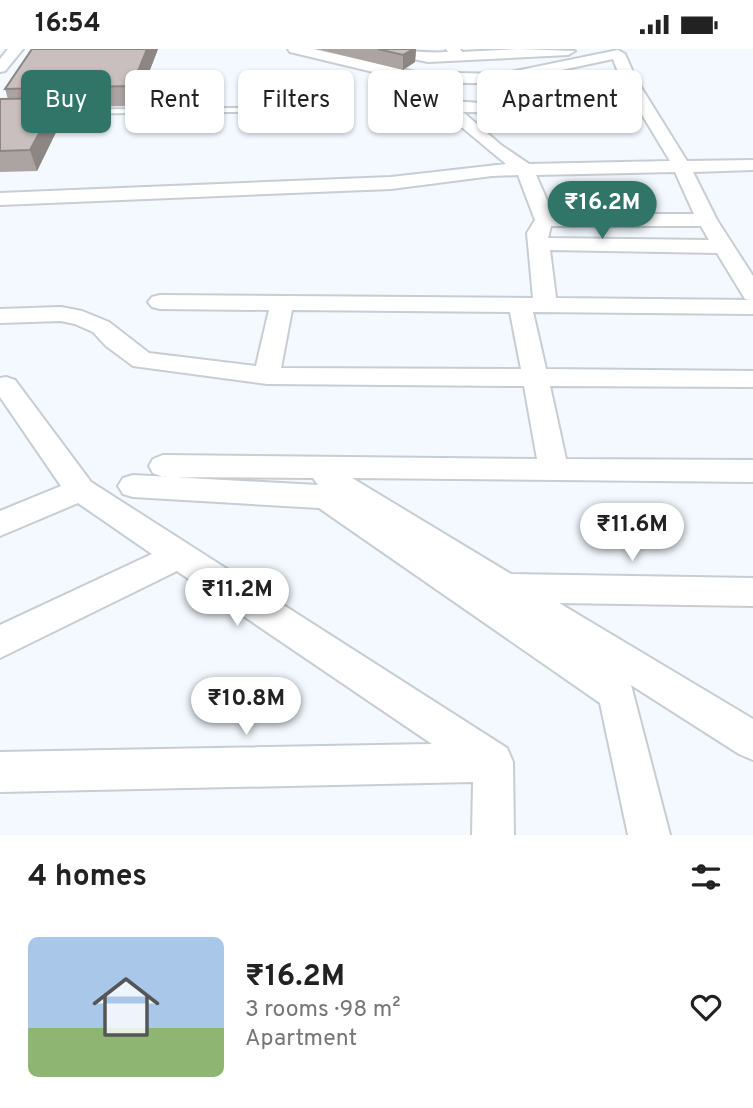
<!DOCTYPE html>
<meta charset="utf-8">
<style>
:root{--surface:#fff;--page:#f2f2f2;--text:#222;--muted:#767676;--accent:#307568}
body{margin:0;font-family:Overpass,sans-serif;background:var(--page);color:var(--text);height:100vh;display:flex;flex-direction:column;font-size:26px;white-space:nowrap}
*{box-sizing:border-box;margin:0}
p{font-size:23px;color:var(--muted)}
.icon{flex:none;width:38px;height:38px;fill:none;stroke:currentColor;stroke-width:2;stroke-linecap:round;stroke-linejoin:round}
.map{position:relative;height:786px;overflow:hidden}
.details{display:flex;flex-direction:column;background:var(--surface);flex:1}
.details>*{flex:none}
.banner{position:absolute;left:21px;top:21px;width:712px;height:63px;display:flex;gap:14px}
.price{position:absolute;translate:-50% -60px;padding:0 16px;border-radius:24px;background:#fff;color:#222;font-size:23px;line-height:46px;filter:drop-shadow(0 2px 4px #0008)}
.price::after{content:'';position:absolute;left:50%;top:42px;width:21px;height:16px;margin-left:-10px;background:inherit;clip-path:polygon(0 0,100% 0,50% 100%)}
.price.on{background:var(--accent);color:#fff}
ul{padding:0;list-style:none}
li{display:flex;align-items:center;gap:21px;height:175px;padding:0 28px}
li span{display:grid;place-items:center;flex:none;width:196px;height:140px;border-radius:10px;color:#555}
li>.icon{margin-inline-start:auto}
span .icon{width:84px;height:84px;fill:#fffc;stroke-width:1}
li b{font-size:30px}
h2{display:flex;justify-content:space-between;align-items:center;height:84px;padding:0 28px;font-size:30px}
.tag{padding:0 24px;border-radius:10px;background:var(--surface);box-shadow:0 2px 5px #0004;font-size:24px;line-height:63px}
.tag.on{background:var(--accent);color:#fff}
.status{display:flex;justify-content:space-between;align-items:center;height:49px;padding:0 35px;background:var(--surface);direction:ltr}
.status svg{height:19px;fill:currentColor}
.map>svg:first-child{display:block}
</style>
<div class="status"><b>16:54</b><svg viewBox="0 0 49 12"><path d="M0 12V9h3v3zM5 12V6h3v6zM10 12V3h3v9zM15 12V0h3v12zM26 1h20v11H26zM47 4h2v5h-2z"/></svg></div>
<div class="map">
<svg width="753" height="786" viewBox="0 0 753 786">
<rect width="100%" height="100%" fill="#f3f9fe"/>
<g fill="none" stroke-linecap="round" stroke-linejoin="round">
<g stroke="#c7cdd2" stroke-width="4">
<polygon id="service" points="316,58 320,60 319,62 43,65 39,63 43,61"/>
</g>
<g stroke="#c7cdd2" stroke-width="4">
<g id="minor">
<polygon points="8,0 23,0 5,22 0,23 0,10"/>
<path d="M 288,0 L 313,0 L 415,23 L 501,25 L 618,1 L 625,5 L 636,30 L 687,112 L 753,111 L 753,121 L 693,123 L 717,171 L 753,227 L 753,265 L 533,263 L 546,320 L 753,322 L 753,338 L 550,337 L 566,410 L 753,411 L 753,433 L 352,429 L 511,525 L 753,529 L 753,557 L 559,554 L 753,670 L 753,711 L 739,705 L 631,636 L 670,786 L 628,786 L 600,654 L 319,459 L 133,448 L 123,445 L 118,437 L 123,429 L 133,426 L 318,436 L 313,429 L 163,428 L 153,424 L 149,417 L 153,410 L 163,406 L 537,410 L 524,337 L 267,335 L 133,317 L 106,297 L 93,283 L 75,275 L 61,272 L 0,274 L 0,260 L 61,258 L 82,262 L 109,273 L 149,304 L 256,317 L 269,261 L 160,260 L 152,258 L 148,253 L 152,248 L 160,246 L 533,249 L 527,184 L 535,171 L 518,126 L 492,127 L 391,140 L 0,156 L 0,144 L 391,128 L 506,115 L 440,60 L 435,54 L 437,51 L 495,55 L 635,54 L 623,35 L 557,35 L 549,30 L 557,25 L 619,25 L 613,10 L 524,29 L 517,35 L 415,33 L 290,3 ZM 463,63 L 641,64 L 670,112 L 529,115 L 501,96 ZM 675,123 L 694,165 L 553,165 L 536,126 ZM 551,177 L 701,177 L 709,191 L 548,189 ZM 550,201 L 717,204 L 745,250 L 750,251 L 556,249 ZM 292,261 L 510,263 L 521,320 L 281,319 Z"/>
<path d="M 377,0 C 401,0 424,5 448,3 L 446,0 L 460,0 L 462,3 L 518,0 L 575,2 L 568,6 L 428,13 L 379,3 Z"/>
<polygon points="6,328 15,331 91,433 507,699 513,713 514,786 472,786 473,733 0,743 0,703 432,695 177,522 0,609 0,576 152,505 78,454 0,487 0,462 61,437 0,348 0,329"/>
</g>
</g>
<use href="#service" fill="#fff" fill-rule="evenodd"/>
<use href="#minor" fill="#fff" fill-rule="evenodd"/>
</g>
<g fill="#aca4a3">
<polygon points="158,0 136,57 60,58 63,69 37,122 0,123 0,50 8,50 5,40"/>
<polygon points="317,0 416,0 415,13 403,21"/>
</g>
<g fill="#8c8685">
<polygon points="147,0 158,0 136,57 132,37"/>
<polygon points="414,0 416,0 415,13 403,21 403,6"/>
<polygon points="58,49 63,69 37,122 30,101"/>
</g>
<g fill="#c8bfbe" stroke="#8c8685" stroke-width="2">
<polygon points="32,0 147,0 132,37 5,40"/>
<polygon points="378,0 414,0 403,6"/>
<polygon points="58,49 30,101 0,102 0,50"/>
</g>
</svg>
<b class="price on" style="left:602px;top:192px">₹16.2M</b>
<b class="price" style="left:632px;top:514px">₹11.6M</b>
<b class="price" style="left:237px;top:579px">₹11.2M</b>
<b class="price" style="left:246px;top:688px">₹10.8M</b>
<div class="banner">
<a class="tag on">Buy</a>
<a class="tag">Rent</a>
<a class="tag">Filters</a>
<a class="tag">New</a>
<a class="tag">Apartment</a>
</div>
</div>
<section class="details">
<h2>4 homes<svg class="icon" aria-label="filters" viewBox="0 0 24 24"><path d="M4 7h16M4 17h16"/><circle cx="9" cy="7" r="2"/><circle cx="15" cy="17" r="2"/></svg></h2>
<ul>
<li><span style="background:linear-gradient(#a9c7e8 65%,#8fb573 0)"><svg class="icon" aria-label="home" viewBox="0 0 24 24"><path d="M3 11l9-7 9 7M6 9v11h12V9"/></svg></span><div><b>₹16.2M</b><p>3 rooms · 98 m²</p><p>Apartment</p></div><svg class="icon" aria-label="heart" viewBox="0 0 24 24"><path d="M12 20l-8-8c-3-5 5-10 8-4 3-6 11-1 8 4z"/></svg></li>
</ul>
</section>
